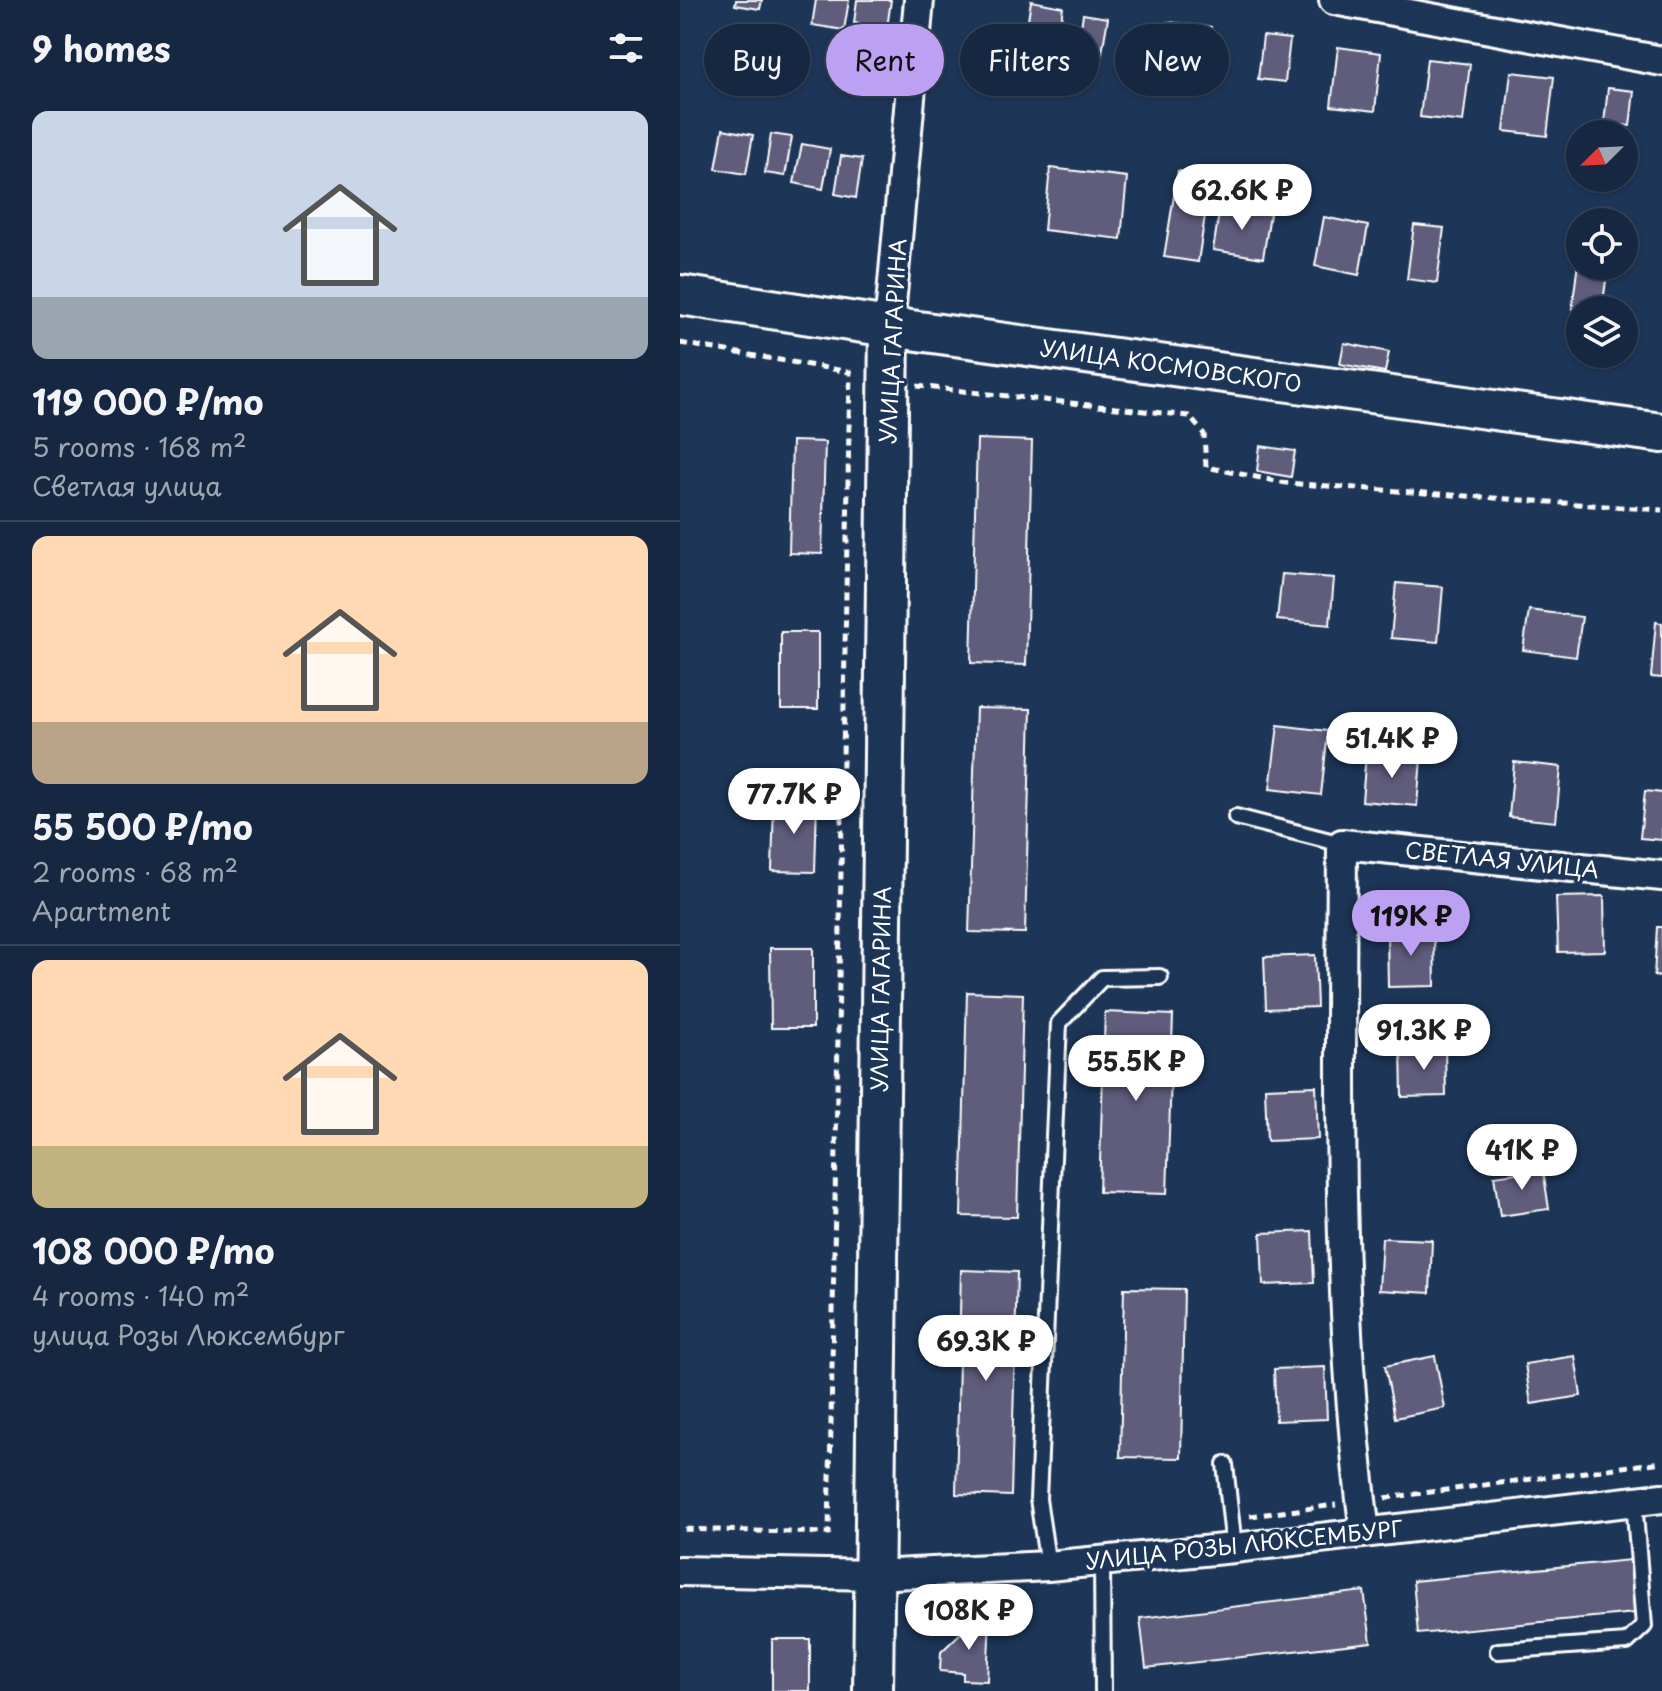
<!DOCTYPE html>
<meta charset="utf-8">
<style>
:root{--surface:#162841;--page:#23344c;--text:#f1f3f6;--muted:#9ea6b1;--line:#35445a;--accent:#bca0f2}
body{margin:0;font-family:"Playpen Sans",sans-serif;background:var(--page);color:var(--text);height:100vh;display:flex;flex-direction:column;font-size:30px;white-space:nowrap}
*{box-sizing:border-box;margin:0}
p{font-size:26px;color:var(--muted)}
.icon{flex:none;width:44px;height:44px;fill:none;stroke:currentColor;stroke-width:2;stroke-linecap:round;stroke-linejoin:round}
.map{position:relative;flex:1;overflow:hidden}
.sheet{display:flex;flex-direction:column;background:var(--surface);width:680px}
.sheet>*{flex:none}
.top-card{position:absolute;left:24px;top:24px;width:760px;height:72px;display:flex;gap:16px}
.needle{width:52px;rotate:246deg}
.fabs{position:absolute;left:886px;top:120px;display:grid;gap:16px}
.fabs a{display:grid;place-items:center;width:72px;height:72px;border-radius:50%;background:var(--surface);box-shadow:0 2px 6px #0004,0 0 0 2px var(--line);font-size:40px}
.price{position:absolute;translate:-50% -68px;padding:0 18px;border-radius:28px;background:#fff;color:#222;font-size:26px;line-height:52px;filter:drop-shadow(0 2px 4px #0008)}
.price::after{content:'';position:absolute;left:50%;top:48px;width:24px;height:18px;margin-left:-12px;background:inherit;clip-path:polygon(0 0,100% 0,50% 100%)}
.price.selected{background:var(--accent);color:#111}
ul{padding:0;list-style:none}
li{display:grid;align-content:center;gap:16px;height:424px;padding:0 32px}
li+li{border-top:2px solid var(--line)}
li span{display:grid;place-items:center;height:248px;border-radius:16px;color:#555}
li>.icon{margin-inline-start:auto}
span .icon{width:144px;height:144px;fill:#fffc;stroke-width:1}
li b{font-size:34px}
h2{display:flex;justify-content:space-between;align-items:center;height:96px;padding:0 32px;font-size:34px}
.pill{padding:0 28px;border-radius:36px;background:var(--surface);box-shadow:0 2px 6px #0004,0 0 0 2px var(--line);font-size:28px;line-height:72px}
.pill.selected{background:var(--accent);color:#111}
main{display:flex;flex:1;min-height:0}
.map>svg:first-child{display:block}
</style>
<main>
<section class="sheet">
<h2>9 homes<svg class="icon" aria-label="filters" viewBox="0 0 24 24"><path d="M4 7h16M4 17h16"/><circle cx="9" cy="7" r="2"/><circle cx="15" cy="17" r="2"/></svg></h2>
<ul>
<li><span style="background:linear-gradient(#c9d6e8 75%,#9aa5b1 0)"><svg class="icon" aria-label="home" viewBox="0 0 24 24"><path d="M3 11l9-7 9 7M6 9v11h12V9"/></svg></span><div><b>119 000 ₽/mo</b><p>5 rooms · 168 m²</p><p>Светлая улица</p></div></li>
<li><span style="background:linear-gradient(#ffd9b3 75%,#b9a48a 0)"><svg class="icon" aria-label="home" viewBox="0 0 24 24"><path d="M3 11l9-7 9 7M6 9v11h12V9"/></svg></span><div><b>55 500 ₽/mo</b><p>2 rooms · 68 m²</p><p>Apartment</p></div></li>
<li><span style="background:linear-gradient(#ffd9b3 75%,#c2b280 0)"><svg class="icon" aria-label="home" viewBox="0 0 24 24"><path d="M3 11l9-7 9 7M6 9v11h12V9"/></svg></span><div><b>108 000 ₽/mo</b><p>4 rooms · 140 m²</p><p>улица Розы Люксембург</p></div></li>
</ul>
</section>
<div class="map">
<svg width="982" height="1691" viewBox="0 0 982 1691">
<rect width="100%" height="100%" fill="#1d3557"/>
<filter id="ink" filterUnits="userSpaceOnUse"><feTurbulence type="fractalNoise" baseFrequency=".0125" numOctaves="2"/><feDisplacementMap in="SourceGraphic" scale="16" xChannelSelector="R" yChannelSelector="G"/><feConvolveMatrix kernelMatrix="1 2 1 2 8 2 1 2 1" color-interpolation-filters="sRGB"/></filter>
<g filter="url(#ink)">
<g fill="#5e5c7c" stroke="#fff" stroke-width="2">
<polygon points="56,0 82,0 80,9 55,5"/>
<polygon points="136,0 169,0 164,30 132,25"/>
<polygon points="177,0 211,0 207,28 174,23"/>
<polygon points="351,1 383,7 374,62 342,57"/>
<polygon points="403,14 428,18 420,64 396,60"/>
<polygon points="487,22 531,27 524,87 480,81"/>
<polygon points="583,36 610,39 605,82 578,79"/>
<polygon points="658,47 701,53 695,111 651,106"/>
<polygon points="747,59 790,64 783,122 740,117"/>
<polygon points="831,72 874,77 867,136 824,131"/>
<polygon points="928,88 954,91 950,126 924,123"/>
<polygon points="43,129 73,135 66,174 36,169"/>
<polygon points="91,134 112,137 105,176 85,173"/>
<polygon points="122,144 150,149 143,189 114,183"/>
<polygon points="161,156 182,159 176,198 155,194"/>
<polygon points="370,168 447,177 441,239 364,230"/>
<polygon points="498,171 531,176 518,262 484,257"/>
<polygon points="540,207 590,214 583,258 533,250"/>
<polygon points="644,217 688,226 679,275 635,266"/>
<polygon points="734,225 764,228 757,283 727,279"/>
<polygon points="899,255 900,266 928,266 922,310 892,309"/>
<polygon points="664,343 709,352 705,372 660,364"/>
<polygon points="297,439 352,441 346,665 291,663"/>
<polygon points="112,441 145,442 142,554 109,553"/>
<polygon points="580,446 615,451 611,477 577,471"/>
<polygon points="602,574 654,578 650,625 597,620"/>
<polygon points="716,583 763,587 758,642 711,638"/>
<polygon points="849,610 902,617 896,657 843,650"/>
<polygon points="976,622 982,623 982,678 971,677"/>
<rect x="101" y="632" width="37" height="77"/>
<polygon points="296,708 351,709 345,933 289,932"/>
<polygon points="598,725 648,731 641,795 590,789"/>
<polygon points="686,754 741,759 737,806 682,801"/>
<polygon points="834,762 881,767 876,822 829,817"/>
<polygon points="965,791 982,793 982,840 960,838"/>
<polygon points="94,801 137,802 135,872 92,871"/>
<polygon points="924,896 925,951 878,952 876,897"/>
<polygon points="977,927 982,927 982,977 974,976"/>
<polygon points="754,930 755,986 708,987 707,931"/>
<polygon points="90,948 133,948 133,1028 91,1028"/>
<polygon points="635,955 637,1007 586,1009 584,957"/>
<polygon points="287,992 343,994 337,1217 281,1216"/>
<polygon points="425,1012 493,1015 487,1194 419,1192"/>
<polygon points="765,1046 766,1096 722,1097 721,1047"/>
<polygon points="636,1086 638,1139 587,1141 585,1088"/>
<polygon points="863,1169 869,1209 820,1216 814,1176"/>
<polygon points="632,1231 634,1283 583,1285 581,1233"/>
<polygon points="702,1238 752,1240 750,1293 699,1290"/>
<polygon points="281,1270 337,1272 331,1496 276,1494"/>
<polygon points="444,1288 504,1289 501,1458 440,1457"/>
<polygon points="755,1356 765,1408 715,1418 705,1366"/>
<polygon points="895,1356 901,1396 851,1404 845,1364"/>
<polygon points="645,1367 647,1419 596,1421 594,1369"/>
<polygon points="950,1560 955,1613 738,1634 733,1581"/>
<polygon points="684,1591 691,1642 466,1668 460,1618"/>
<polygon points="288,1618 310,1618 307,1681 283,1680 283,1673 260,1671 261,1652 288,1626"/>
<rect x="92" y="1639" width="38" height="52"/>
</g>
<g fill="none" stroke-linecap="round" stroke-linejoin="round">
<g stroke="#fff" stroke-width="20">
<g id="lane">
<polyline points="556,817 662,844"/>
<polyline points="545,1464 554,1548"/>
<polyline points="422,1561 423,1691"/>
<polyline points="368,1566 358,1499 379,1023 422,978 480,977"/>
<polyline points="818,1651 947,1642 964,1626 954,1501"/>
</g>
</g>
<g stroke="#fff" stroke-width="34">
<g id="street">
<polyline points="654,0 982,61"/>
<polyline points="209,327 239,0"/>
<path d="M 685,1532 C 655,1304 661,1074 662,844 L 982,876"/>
<polyline points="0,1571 195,1575 368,1566 554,1548 982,1498"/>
</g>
</g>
<g stroke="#fff" stroke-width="44">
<g id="secondary">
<polyline points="0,295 209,327 982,433"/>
<polyline points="193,1691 209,327"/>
</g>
</g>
<g stroke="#fff" stroke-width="5" stroke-dasharray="8 6" stroke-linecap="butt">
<polyline points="0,343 170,372 149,1533 0,1529"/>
<polyline points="237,386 509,416 524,434 526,467 606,483 982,510"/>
<polyline points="705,1498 982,1462"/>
<polyline points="570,1516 656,1505"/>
</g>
<use href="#lane" stroke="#1d3557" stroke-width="14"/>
<use href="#street" stroke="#1d3557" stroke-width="28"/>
<use href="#secondary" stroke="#1d3557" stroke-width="38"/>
</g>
</g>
<g text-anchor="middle" stroke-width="7" stroke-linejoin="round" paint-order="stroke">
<g font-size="22" fill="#fff" stroke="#1d3557">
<text transform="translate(213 341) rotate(-87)" y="8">УЛИЦА ГАГАРИНА</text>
<text transform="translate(491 366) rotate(8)" y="8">УЛИЦА КОСМОВСКОГО</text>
<text transform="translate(822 860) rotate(6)" y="8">СВЕТЛАЯ УЛИЦА</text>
<text transform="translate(201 989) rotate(-89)" y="8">УЛИЦА ГАГАРИНА</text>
<text transform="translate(564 1545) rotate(-6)" y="8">УЛИЦА РОЗЫ ЛЮКСЕМБУРГ</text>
</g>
</g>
</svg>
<div class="fabs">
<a><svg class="needle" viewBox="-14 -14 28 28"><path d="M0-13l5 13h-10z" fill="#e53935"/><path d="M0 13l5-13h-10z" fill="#9ea6b1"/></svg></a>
<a><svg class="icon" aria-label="locate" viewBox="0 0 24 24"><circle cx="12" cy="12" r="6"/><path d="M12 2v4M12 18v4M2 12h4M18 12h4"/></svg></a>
<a><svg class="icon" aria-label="layers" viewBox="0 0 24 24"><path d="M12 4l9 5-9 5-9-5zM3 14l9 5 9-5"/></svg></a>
</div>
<b class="price" style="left:562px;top:232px">62.6K ₽</b>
<b class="price" style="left:712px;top:780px">51.4K ₽</b>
<b class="price" style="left:114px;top:836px">77.7K ₽</b>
<b class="price selected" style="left:731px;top:958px">119K ₽</b>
<b class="price" style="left:744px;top:1072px">91.3K ₽</b>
<b class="price" style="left:456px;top:1103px">55.5K ₽</b>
<b class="price" style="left:842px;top:1192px">41K ₽</b>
<b class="price" style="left:306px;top:1383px">69.3K ₽</b>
<b class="price" style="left:289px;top:1652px">108K ₽</b>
<div class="top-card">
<a class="pill">Buy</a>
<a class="pill selected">Rent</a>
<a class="pill">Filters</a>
<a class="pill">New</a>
</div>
</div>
</main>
